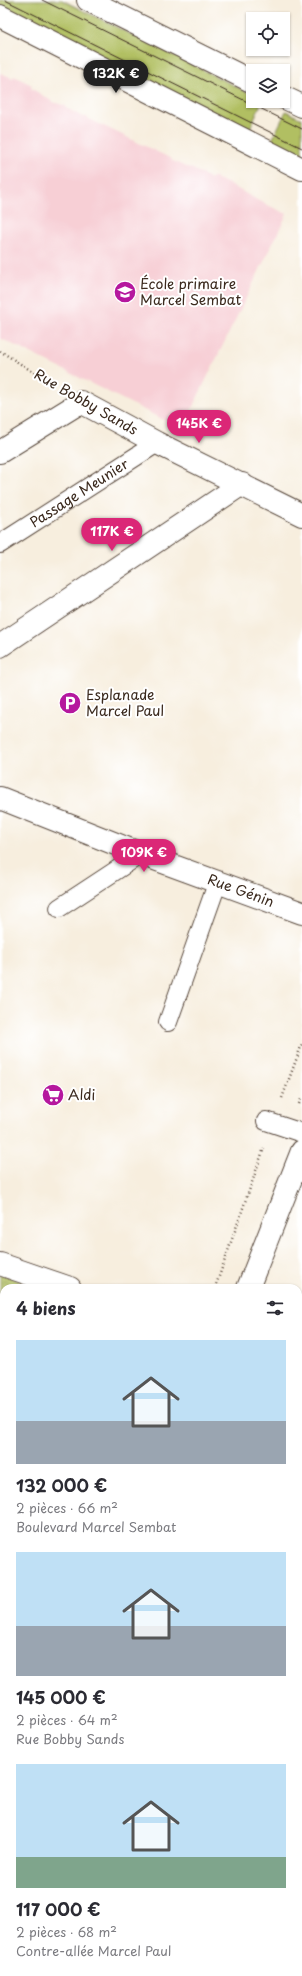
<!DOCTYPE html>
<html lang="fr">
<meta charset="utf-8">
<style>
:root{--surface:#fff;--page:#f7f7f7;--text:#2b2b33;--muted:#7c7c81;--accent:#db2777}
body{margin:0;font-family:"Playpen Sans",sans-serif;background:var(--page);color:var(--text);height:100vh;display:flex;flex-direction:column;font-size:15px;white-space:nowrap}
*{box-sizing:border-box;margin:0}
p{font-size:13px;color:var(--muted)}
.icon{flex:none;width:22px;height:22px;fill:none;stroke:currentColor;stroke-width:2;stroke-linecap:round;stroke-linejoin:round}
.map{position:relative;flex:1;overflow:hidden}
.details{position:absolute;left:0px;top:1284px;width:302px;height:692px;display:flex;flex-direction:column;background:var(--surface);border-radius:12px 12px 0 0;box-shadow:0 1px 3px #0004}
.details>*{flex:none}
.tools{position:absolute;left:246px;top:12px;display:grid;gap:8px}
.tools a{display:grid;place-items:center;width:44px;height:44px;border-radius:0px;background:var(--surface);box-shadow:0 1px 3px #0004;font-size:20px}
.price{position:absolute;translate:-50% -34px;padding:0 9px;border-radius:14px;background:var(--accent);color:#fff;font-size:13px;line-height:26px;filter:drop-shadow(0 1px 2px #0008)}
.price::after{content:'';position:absolute;left:50%;top:24px;width:12px;height:9px;margin-left:-6px;background:inherit;clip-path:polygon(0 0,100% 0,50% 100%)}
.price.selected{background:#222;color:#fff}
ul{padding:0;list-style:none}
li{display:grid;align-content:center;gap:8px;height:212px;padding:0 16px}
li span{display:grid;place-items:center;height:124px;border-radius:0px;color:#555}
li>.icon{margin-inline-start:auto}
span .icon{width:72px;height:72px;fill:#fffc;stroke-width:1}
li b{font-size:17px}
h2{display:flex;justify-content:space-between;align-items:center;height:48px;padding:0 16px;font-size:17px}
.map>svg:first-child{display:block}
</style>
<div class="map">
<svg width="302" height="1976" viewBox="0 0 302 1976">
<defs>
<pattern id="forest-firs" width="22" height="20" patternUnits="userSpaceOnUse"><rect width="22" height="20" fill="#8ca658"/><path d="M5 1l3.5 6h-7zM16 11l3.5 6h-7z" fill="#748748"/></pattern>
<pattern id="park-crowns" width="20" height="18" patternUnits="userSpaceOnUse"><rect width="20" height="18" fill="#b1bf62"/><path d="M2 6a3 3 0 1 1 6 0M12 15a3 3 0 1 1 6 0" fill="none" stroke="#919b50"/></pattern>
</defs>
<rect width="100%" height="100%" fill="#fff"/>
<filter id="ink" filterUnits="userSpaceOnUse"><feTurbulence type="fractalNoise" baseFrequency=".025" numOctaves="2"/><feDisplacementMap in="SourceGraphic" scale="8" xChannelSelector="R" yChannelSelector="G"/><feConvolveMatrix kernelMatrix="1 2 1 2 8 2 1 2 1" color-interpolation-filters="sRGB"/></filter>
<filter id="wash" filterUnits="userSpaceOnUse"><feTurbulence type="fractalNoise" baseFrequency=".012" numOctaves="4" result="noise"/><feDisplacementMap in="SourceGraphic" scale="16" xChannelSelector="R" yChannelSelector="G"/><feGaussianBlur stdDeviation="0.9" result="paint"/><feColorMatrix in="noise" values="0 0 0 0 0 0 0 0 0 0 0 0 0 0 0 0 0 1.4 0 .05"/><feComposite in="paint" operator="in"/></filter>
<g filter="url(#wash)">
<rect width="100%" height="100%" fill="#f7eede"/>
<polygon fill="#f7cfd5" points="0,73 13,78 14,76 32,85 31,88 53,102 66,106 66,108 83,117 87,117 87,118 172,159 171,160 190,169 191,168 211,179 212,177 227,183 259,201 287,214 182,429 0,338"/>
<g fill="#b1bf62" stroke="#767440">
<polygon points="0,0 62,0 253,95 253,101 262,101 249,131 0,7"/>
<polygon points="286,111 302,119 302,157 271,142"/>
<polygon points="0,1489 4,1489 4,1570 0,1572"/>
</g>
<polygon fill="url(#forest-firs)" stroke="#64683b" points="4,1619 4,1674 0,1672 0,1620"/>
<polygon fill="url(#park-crowns)" stroke="#767440" points="0,1273 37,1288 4,1288 4,1322 0,1321"/>
<g fill="#7abbef" stroke="#5a7286">
<polygon points="0,1328 4,1329 4,1483 0,1483"/>
<polygon points="298,1466 302,1467 302,1596 298,1587"/>
</g>
</g>
<g filter="url(#ink)">
<g fill="none" stroke-linecap="round" stroke-linejoin="round">
<g stroke="#57473b" stroke-width="20">
<g id="service">
<path id="s1" d="M 0,544 L 157,443"/>
<polyline points="59,908 141,854"/>
<polyline points="168,1022 218,881"/>
<polyline points="266,1121 302,1133"/>
</g>
</g>
<g stroke="#57473b" stroke-width="24">
<g id="minor">
<polyline points="0,452 81,402 157,443 302,515"/>
<polyline points="0,646 242,484"/>
<path id="s2" d="M 0,798 L 141,854 L 302,913"/>
<polyline points="0,1264 70,1288"/>
</g>
</g>
<g stroke="#57473b" stroke-width="24">
<g id="tertiary">
<polyline points="88,0 253,82"/>
<polyline points="0,16 302,169"/>
<polyline points="283,97 302,106"/>
</g>
</g>
<g stroke="#57473b" stroke-width="24">
<g id="secondary">
<polyline points="248,1288 302,1151"/>
<polyline points="0,1594 4,1593"/>
<polyline points="0,1716 4,1718"/>
<polyline points="298,1829 302,1831"/>
<polyline points="298,1880 302,1882"/>
<polyline points="0,1881 4,1869"/>
<polyline points="35,1976 37,1972"/>
</g>
</g>
<g stroke="#57473b" stroke-width="2.5" stroke-dasharray="1 3" stroke-linecap="butt">
<polyline points="0,351 54,385"/>
<polyline points="282,1098 302,1044"/>
<polyline points="299,1104 302,1097"/>
<polyline points="215,1288 264,1148"/>
<polyline points="0,1307 4,1309"/>
<polyline points="298,1451 302,1453"/>
<polyline points="0,1758 4,1748"/>
<polyline points="0,1793 4,1783"/>
<polyline points="89,1976 91,1972"/>
</g>
<use href="#service" stroke="#fff" stroke-width="18"/>
<use href="#minor" stroke="#fff" stroke-width="22"/>
<use href="#tertiary" stroke="#fff" stroke-width="22"/>
<use href="#secondary" stroke="#fff" stroke-width="22"/>
<g stroke="#3b2a1e" stroke-width="1">
<polyline points="5,0 302,148"/>
<polyline points="42,0 302,129"/>
</g>
</g>
</g>
<defs>
<g id="school-disc" transform="scale(1.15)"><circle r="9.5" fill="#b5179e" stroke="#fff"/><path d="M0-5L7-2L0 1L-7-2ZM-4 1L0 2.5L4 1V4Q0 6-4 4Z" fill="#fff"/></g>
<g id="parking-disc" transform="scale(1.15)"><circle r="9.5" fill="#b5179e" stroke="#fff"/><path d="M-3.5-5.5H1a3.5 3.5 0 0 1 0 7H-1V5.5H-3.5ZM-1-3.4V-.6H.8a1.4 1.4 0 0 0 0-2.8Z" fill="#fff"/></g>
<g id="supermarket-disc" transform="scale(1.15)"><circle r="9.5" fill="#b5179e" stroke="#fff"/><path d="M-6-5.5h2.5l.6 2H6L4.5 2H-2.5L-4.4-4H-6ZM-1.5 3.2a1.3 1.3 0 1 0 .1 0ZM3 3.2a1.3 1.3 0 1 0 .1 0Z" fill="#fff"/></g>
</defs>
<g fill-rule="evenodd">
<use href="#school-disc" x="125" y="292"/>
<use href="#parking-disc" x="70" y="703"/>
<use href="#supermarket-disc" x="53" y="1095"/>
</g>
<g text-anchor="middle" stroke-width="4" stroke-linejoin="round" paint-order="stroke">
<g font-size="14" fill="#3b2a1e" stroke="#fff" text-anchor="start">
<text x="140" y="289">École primaire<tspan x="140" dy="16">Marcel Sembat</tspan></text>
<text x="86" y="700">Esplanade<tspan x="86" dy="16">Marcel Paul</tspan></text>
<text x="68" y="1100">Aldi</text>
</g>
<g font-size="14" fill="#3b2a1e" stroke="#fff">
<text transform="translate(86 402) rotate(30)" y="5">Rue Bobby Sands</text>
<text dy="5" stroke="none"><textPath href="#s1" startOffset="94">Passage Meunier</textPath></text>
<text dy="5" stroke="none"><textPath href="#s2" startOffset="258">Rue Génin</textPath></text>
</g>
</g>
</svg>
<div class="tools">
<a><svg class="icon" aria-label="locate" viewBox="0 0 24 24"><circle cx="12" cy="12" r="6"/><path d="M12 2v4M12 18v4M2 12h4M18 12h4"/></svg></a>
<a><svg class="icon" aria-label="layers" viewBox="0 0 24 24"><path d="M12 4l9 5-9 5-9-5zM3 14l9 5 9-5"/></svg></a>
</div>
<b class="price selected" style="left:116px;top:94px">132K €</b>
<b class="price" style="left:199px;top:444px">145K €</b>
<b class="price" style="left:112px;top:552px">117K €</b>
<b class="price" style="left:144px;top:873px">109K €</b>
<section class="details">
<h2>4 biens<svg class="icon" aria-label="filters" viewBox="0 0 24 24"><path d="M4 7h16M4 17h16"/><circle cx="9" cy="7" r="2"/><circle cx="15" cy="17" r="2"/></svg></h2>
<ul>
<li><span style="background:linear-gradient(#bfe0f5 65%,#9aa5b1 0)"><svg class="icon" aria-label="home" viewBox="0 0 24 24"><path d="M3 11l9-7 9 7M6 9v11h12V9"/></svg></span><div><b>132 000 €</b><p>2 pièces · 66 m²</p><p>Boulevard Marcel Sembat</p></div></li>
<li><span style="background:linear-gradient(#bfe0f5 60%,#9aa5b1 0)"><svg class="icon" aria-label="home" viewBox="0 0 24 24"><path d="M3 11l9-7 9 7M6 9v11h12V9"/></svg></span><div><b>145 000 €</b><p>2 pièces · 64 m²</p><p>Rue Bobby Sands</p></div></li>
<li><span style="background:linear-gradient(#bfe0f5 75%,#7fa58c 0)"><svg class="icon" aria-label="home" viewBox="0 0 24 24"><path d="M3 11l9-7 9 7M6 9v11h12V9"/></svg></span><div><b>117 000 €</b><p>2 pièces · 68 m²</p><p>Contre-allée Marcel Paul</p></div></li>
</ul>
</section>
</div>
